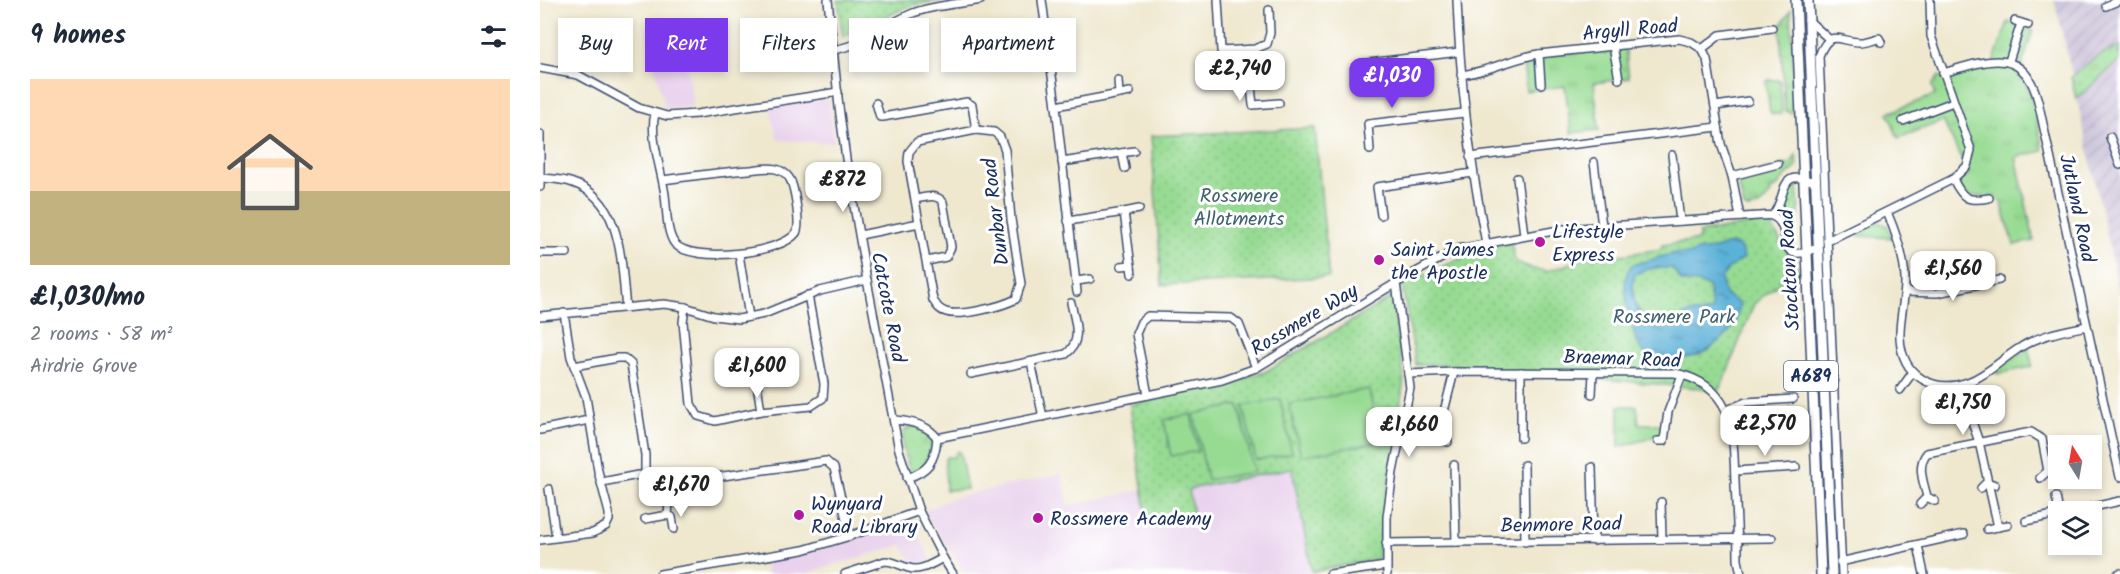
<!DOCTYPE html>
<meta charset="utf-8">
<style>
:root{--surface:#fff;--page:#f2f2f3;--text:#1f2937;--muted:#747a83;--line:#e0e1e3;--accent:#7c3aed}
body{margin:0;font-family:Kalam,sans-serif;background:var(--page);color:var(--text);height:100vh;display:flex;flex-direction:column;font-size:22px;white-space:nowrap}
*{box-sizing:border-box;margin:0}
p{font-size:20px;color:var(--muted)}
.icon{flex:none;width:33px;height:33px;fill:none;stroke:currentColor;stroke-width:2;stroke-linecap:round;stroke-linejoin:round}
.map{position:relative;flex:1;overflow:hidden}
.drawer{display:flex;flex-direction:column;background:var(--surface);width:540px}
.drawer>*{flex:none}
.hud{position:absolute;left:18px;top:18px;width:570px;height:54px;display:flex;gap:12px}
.needle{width:39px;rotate:349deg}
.controls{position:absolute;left:1508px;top:435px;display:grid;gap:12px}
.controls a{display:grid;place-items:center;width:54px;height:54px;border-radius:0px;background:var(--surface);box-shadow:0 3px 9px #0003;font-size:30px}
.price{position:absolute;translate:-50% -51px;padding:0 14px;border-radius:12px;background:#fff;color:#222;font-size:20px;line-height:39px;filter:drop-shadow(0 2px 3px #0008)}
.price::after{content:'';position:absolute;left:50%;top:36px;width:18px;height:14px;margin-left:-9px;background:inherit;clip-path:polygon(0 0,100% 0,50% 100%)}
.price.active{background:var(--accent);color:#fff}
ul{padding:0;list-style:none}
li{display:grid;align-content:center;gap:12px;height:318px;padding:0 30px}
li+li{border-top:2px solid var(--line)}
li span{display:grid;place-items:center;height:186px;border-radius:0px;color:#555}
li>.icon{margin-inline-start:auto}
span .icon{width:108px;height:108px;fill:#fffc;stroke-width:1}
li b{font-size:26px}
h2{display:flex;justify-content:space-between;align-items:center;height:72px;padding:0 30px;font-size:26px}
.chip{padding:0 21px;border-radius:0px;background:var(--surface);box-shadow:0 3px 9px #0003;font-size:21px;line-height:54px}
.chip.active{background:var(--accent);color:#fff}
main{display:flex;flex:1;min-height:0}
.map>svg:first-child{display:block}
</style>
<main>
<section class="drawer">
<h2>9 homes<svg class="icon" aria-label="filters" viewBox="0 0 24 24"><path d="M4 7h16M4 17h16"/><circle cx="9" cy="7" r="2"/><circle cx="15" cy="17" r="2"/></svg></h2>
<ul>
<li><span style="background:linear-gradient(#ffd9b3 60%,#c2b280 0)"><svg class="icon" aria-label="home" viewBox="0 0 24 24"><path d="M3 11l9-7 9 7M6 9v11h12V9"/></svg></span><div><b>£1,030/mo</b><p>2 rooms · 58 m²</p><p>Airdrie Grove</p></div></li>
</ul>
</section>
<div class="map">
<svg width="1580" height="574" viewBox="0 0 1580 574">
<defs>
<pattern id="industrial-furrows" width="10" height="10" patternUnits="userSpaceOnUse" patternTransform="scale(1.5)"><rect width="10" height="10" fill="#c9bfd7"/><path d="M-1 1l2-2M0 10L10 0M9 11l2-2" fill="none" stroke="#aca4bb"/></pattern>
<pattern id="grass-tufts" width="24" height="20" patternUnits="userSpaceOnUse" patternTransform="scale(1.5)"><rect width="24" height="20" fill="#97db93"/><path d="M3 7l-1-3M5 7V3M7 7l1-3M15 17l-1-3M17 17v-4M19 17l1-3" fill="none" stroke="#82bc81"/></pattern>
<pattern id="park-dots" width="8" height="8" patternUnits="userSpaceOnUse" patternTransform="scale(1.5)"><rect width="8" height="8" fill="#97db93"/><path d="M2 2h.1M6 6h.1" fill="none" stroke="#82bc81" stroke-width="1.8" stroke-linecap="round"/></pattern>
<pattern id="water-ripples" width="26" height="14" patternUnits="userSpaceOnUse" patternTransform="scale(1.5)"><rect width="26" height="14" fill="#5cb1d8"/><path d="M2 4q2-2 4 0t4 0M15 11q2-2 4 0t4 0" fill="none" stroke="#4b90b2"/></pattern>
</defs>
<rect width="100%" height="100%" fill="#fff"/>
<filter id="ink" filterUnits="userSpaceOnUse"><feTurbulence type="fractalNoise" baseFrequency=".0167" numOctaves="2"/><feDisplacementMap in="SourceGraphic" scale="12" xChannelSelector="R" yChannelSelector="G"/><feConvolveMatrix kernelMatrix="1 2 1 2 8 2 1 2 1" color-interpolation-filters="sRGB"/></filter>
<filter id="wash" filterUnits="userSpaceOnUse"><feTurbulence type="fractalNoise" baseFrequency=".008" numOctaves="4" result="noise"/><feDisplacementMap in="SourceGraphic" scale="24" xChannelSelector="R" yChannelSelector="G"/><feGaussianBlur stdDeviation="1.35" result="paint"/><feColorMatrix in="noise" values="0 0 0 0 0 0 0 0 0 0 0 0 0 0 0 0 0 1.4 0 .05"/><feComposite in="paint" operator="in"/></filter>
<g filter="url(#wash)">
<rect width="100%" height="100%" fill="#efe8cf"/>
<g fill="#e9d2ed">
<polygon points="122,27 125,36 141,56 149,74 153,106 125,109 106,30"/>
<polygon points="283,99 289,101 294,143 238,140 230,108"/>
<polygon points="752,468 772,572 762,574 426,574 384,511 409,500 437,492 522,474 528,505 603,490 609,526 648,489"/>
<polygon points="370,520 391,559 375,566 362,545 263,574 227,574 225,563 303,544"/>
</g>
<polygon fill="url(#industrial-furrows)" points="1514,0 1580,0 1580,296 1526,48"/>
<g fill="url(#grass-tufts)" stroke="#598578" stroke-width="1.5">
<polygon points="1251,10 1255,111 1251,113 1245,111 1240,27"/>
<path d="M 1468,22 L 1493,30 L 1479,75 C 1496,94 1497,126 1503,151 L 1476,157 L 1494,241 L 1474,245 L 1461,202 L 1453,196 C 1438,197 1425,199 1418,183 L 1429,174 L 1403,121 L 1358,138 L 1348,113 L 1395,95 L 1392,85 L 1399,76 L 1410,83 L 1414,73 L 1453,63 Z"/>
<polygon points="1085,45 1089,78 1054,83 1059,130 1031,133 1025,86 986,91 983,58"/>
<polygon points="1580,46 1580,60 1536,99 1531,77 1556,57"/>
<polygon points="1228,80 1240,80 1242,114 1232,114 1230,112 1226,82"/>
<path d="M 1256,155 L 1257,167 L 1243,179 L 1235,189 L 1233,188 L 1230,191 L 1231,193 C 1223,203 1220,208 1207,209 L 1204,207 L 1198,181 L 1199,176 L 1231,169 L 1233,172 L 1239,171 L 1240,165 L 1251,164 Z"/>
<path d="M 1257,182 L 1259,216 L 1246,224 C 1240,213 1244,186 1257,182 Z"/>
<polygon points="1337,222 1347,225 1352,238 1319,236 1319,231"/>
<polygon points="1271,270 1275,270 1283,444 1280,444"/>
<polygon points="1488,348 1492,364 1491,367 1457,374 1456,371"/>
<polygon points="1079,406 1097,406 1099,424 1123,424 1122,435 1079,447"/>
<path d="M 371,426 L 377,427 L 394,439 L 384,467 L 377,471 L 370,470 C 366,457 354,433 371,426 Z"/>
</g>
<g fill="url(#park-dots)" stroke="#598578" stroke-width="1.5">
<polygon points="298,0 404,0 369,6 303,37"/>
<polygon points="775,128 789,277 622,285 611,136"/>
<polygon points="1228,221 1261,273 1243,280 1214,304 1180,390 908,365 876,365 862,285 945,247 971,242 975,261 993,269 1007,271 1024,266 1040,258 1088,254 1121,249 1122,245 1159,240 1159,233"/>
<polygon points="852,297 864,379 837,559 772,572 752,468 649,489 653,515 608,526 590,405 725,372"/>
</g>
<g fill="#97db93" stroke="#598578" stroke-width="1.5">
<polygon points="829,389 839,442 761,456 749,404"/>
<polygon points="740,399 752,453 716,460 703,406"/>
<polygon points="699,405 714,472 667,480 654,414"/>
<polygon points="651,414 658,451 631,456 624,420"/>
<polygon points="417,451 420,453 427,489 406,490 405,459 407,457 414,457"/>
</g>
<path fill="url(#water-ripples)" stroke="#3c709b" stroke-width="1.5" fill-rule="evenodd" d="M 1196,244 L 1201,248 L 1204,258 L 1188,269 L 1181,278 L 1185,294 L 1200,304 C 1197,321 1192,332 1178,342 C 1174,345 1171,349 1167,351 C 1148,362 1122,359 1103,352 C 1093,340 1081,288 1087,273 C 1088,270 1090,268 1092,265 L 1135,253 L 1150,254 L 1161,250 L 1175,249 L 1186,245 ZM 1117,268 L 1132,268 L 1142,282 L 1158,283 L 1169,287 L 1172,310 C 1160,316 1161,312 1150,313 C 1145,314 1141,318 1137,319 C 1100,328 1090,308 1094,275 L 1103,270 Z"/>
</g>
<g filter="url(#ink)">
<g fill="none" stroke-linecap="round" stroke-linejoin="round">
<g stroke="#3b4b6f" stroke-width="10">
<g id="minor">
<polyline points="288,0 299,107 307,166 327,280 359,450 379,511 403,558 413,574"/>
<polyline points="502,0 516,106 537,292"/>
<polyline points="678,0 681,51 715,49 727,44 730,33 729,10"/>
<path d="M 917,0 C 920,83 930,162 946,243"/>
<polyline points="1566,6 1580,0"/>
<polyline points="1268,20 1290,40"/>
<polyline points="1475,21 1488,25"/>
<polyline points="1073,46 1079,79"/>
<polyline points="1162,49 1180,35 1232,28"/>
<path d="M 293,50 C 328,44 342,26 373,13 C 393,5 419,4 441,0"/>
<polyline points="707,50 713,105 739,103"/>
<polyline points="999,54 1001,84"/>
<polyline points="1469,61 1481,23"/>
<polyline points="0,68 38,75 99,108 127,116 157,114 298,92"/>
<path d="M 1403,73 C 1445,61 1484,44 1498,101 L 1580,477"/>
<path d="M 921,75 C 948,72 972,58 999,54 L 1139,39 L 1151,42 L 1162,49 L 1167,59 L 1181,144 L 1192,176 L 1200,217"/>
<polyline points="578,80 579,94"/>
<polyline points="823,88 820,64 919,52"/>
<polyline points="336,103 340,117 343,117 427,102 432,105 436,130"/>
<polyline points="516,106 590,92"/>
<polyline points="1176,106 1208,101"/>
<path d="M 115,114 C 109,136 122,172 125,195 C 127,209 126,233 135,244 C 152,263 241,254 256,233 C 261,226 255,193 252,184 C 250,177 244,171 236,169 C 228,167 218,169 209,170 C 180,172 152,176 123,180"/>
<polyline points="1363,121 1413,102"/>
<path d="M 436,130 L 454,132 L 460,137 L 465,150 L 471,219 L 481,284 L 476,299 C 463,306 421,317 406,312 C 399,310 397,306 393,300 L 368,161 L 369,152 L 377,142 Z"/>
<polyline points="0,134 0,187"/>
<polyline points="1570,137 1580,165"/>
<polyline points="830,150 828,124 924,113"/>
<polyline points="582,153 585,168"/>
<polyline points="1132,155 1140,221"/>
<polyline points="930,157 1178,127"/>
<polyline points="522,162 594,151"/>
<polyline points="1054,162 1062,226"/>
<polyline points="1192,176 1238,164"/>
<path d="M 1,178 C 11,179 23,179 33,183 C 83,200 81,264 86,308"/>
<polyline points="977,178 984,235"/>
<path d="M 1413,179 C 1423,199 1427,202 1449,198"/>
<path d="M 376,199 C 386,197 396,193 403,202 L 411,247 L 406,257 L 387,261"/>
<polyline points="584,212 599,209"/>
<path d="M 1347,212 C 1356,233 1364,255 1365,278 C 1366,298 1359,318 1360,338 C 1362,376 1393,394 1428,382 C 1447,375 1461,360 1478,349 C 1498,335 1523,331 1547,326"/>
<polyline points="841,215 837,187 933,173"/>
<path d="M 1232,216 C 1249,196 1236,167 1274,182"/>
<polyline points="528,221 584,212 592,274"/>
<polyline points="320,235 379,223"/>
<polyline points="1287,241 1413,179 1427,166 1431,150 1391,36 1390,0"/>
<polyline points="0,253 27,253"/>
<polyline points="199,254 209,317"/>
<polyline points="581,266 591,265"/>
<polyline points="537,281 550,279"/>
<polyline points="1365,292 1397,293 1459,280"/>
<polyline points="145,307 143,322 151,404 158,416 175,421 221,411 271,406 283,398 284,384 268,295"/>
<polyline points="0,316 124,304 145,307 174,316 199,319 224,314 280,291 327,280"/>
<polyline points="491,362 503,417"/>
<polyline points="34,366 77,358 84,358 91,364 105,455 105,475"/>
<polyline points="215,371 221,411"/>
<polyline points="981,372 981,438"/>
<path d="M 431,374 L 526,354 C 543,341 535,322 531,303"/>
<path d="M 868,374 L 914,372 L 1135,373 C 1195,386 1193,430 1195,481 C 1196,508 1198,534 1198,560 L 1201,574"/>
<polyline points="1419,385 1439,442 1458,527"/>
<polyline points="1360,390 1373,372"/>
<polyline points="1052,394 1053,373"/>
<polyline points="608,395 596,334 601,322 608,316 691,318 699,324 716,368"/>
<polyline points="1187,410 1206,402 1253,399"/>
<path d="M 354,420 C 369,421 388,424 397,438"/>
<polyline points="0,430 49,420"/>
<polyline points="889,437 908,442"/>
<path d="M 397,438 L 682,380 L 716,368 L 856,283 L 918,249 L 1024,229 L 1218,216 C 1222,216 1229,215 1232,216 C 1256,226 1231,268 1277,248"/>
<polyline points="897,439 914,372"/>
<polyline points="1118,441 1124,441 1128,412 1142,375"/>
<polyline points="914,465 916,542"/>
<polyline points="984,465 985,542"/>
<polyline points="1052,467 1054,541"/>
<polyline points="1195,471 1256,467"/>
<path d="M 367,478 C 388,471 395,462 397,438"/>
<polyline points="1500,478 1508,471 1517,475"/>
<polyline points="62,482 98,475 156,480 286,461 294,468 310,536"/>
<polyline points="1441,488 1447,482 1455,485"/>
<polyline points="9,489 16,537"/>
<path d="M 1387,497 C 1384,483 1376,466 1387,453 L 1491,432 L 1502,439 L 1508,471"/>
<polyline points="1516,497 1519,512"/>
<polyline points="1121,502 1122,539"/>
<polyline points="1380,504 1387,497 1395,501"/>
<polyline points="1531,512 1580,501"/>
<polyline points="128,515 132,517 134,529"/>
<polyline points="105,519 128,515 131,479"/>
<polyline points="1486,521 1518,514"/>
<polyline points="1447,529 1468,525"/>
<polyline points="0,540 53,533 66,526 69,520 69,513 58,471 46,397 31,357 24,313"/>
<polyline points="846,543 1232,538"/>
<polyline points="1378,545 1384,574"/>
<polyline points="1300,562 1424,534"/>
<polyline points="120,574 263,550 310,536 379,511"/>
<path d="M 305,574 L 345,561 C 354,561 360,566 369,568 C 380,572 393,563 403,558"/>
<polyline points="790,574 846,566"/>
<polyline points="847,574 847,517 853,472 870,388 856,283"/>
<path d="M 1302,574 L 1279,56 C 1290,27 1300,42 1320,42 C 1326,42 1333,39 1339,38 L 1341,42"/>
<polyline points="1578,574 1580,573"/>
</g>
</g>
<g stroke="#3b4b6f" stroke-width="12">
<g id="highway">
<polyline points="1256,0 1281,574"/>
<polyline points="1268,0 1292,574"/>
</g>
</g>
<use href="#minor" stroke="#fff" stroke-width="7"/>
<use href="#highway" stroke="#fff" stroke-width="9"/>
</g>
</g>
<g fill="#b5179e" stroke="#fff" stroke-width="2">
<circle cx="1000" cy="242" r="6"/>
<circle cx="839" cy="260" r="6"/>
<circle cx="259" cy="515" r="6"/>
<circle cx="498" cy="518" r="6"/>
</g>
<g text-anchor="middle" stroke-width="6" stroke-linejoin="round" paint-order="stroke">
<rect fill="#fff" stroke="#5f6d8e" stroke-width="1.5" x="1244" y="361" width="54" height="30" rx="4.5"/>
<g font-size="18" font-weight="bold" fill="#1b2f5e">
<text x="1271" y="382">A689</text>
</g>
<g font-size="20" fill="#1b2f5e" stroke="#fff">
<text transform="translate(1090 29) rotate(-5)" y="7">Argyll Road</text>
<text transform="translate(1538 208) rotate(78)" y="7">Jutland Road</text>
<text transform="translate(455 212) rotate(-97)" y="7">Dunbar Road</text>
<text transform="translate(1249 270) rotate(-93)" y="7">Stockton Road</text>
<text transform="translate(349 307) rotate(79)" y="7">Catcote Road</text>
<text transform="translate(764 319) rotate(-31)" y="7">Rossmere Way</text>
<text transform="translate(1082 358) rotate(2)" y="7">Braemar Road</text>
<text transform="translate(1021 524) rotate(-1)" y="7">Benmore Road</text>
</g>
<g font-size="20" fill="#40636e" stroke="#fff">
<text x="699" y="202">Rossmere<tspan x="699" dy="23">Allotments</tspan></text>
<text x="1134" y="323">Rossmere Park</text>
</g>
<g font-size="20" fill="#1b2f5e" stroke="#fff" text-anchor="start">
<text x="1012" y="238">Lifestyle<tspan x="1012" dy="23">Express</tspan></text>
<text x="851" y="256">Saint James<tspan x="851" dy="23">the Apostle</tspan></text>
<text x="271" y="510">Wynyard<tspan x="271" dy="23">Road Library</tspan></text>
<text x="510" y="525">Rossmere Academy</text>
</g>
</g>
</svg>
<div class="controls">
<a><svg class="needle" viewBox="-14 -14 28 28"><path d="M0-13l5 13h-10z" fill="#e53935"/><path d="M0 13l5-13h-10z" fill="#747a83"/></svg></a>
<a><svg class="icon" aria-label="layers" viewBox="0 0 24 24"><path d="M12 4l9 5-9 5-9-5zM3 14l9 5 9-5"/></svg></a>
</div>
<b class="price" style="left:700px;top:102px">£2,740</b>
<b class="price active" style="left:852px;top:109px">£1,030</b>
<b class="price" style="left:303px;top:213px">£872</b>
<b class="price" style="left:1413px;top:302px">£1,560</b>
<b class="price" style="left:217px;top:399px">£1,600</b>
<b class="price" style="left:1423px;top:436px">£1,750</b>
<b class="price" style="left:1225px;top:457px">£2,570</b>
<b class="price" style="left:869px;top:458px">£1,660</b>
<b class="price" style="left:141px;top:518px">£1,670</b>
<div class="hud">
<a class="chip">Buy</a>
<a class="chip active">Rent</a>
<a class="chip">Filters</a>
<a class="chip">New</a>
<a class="chip">Apartment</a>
</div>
</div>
</main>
